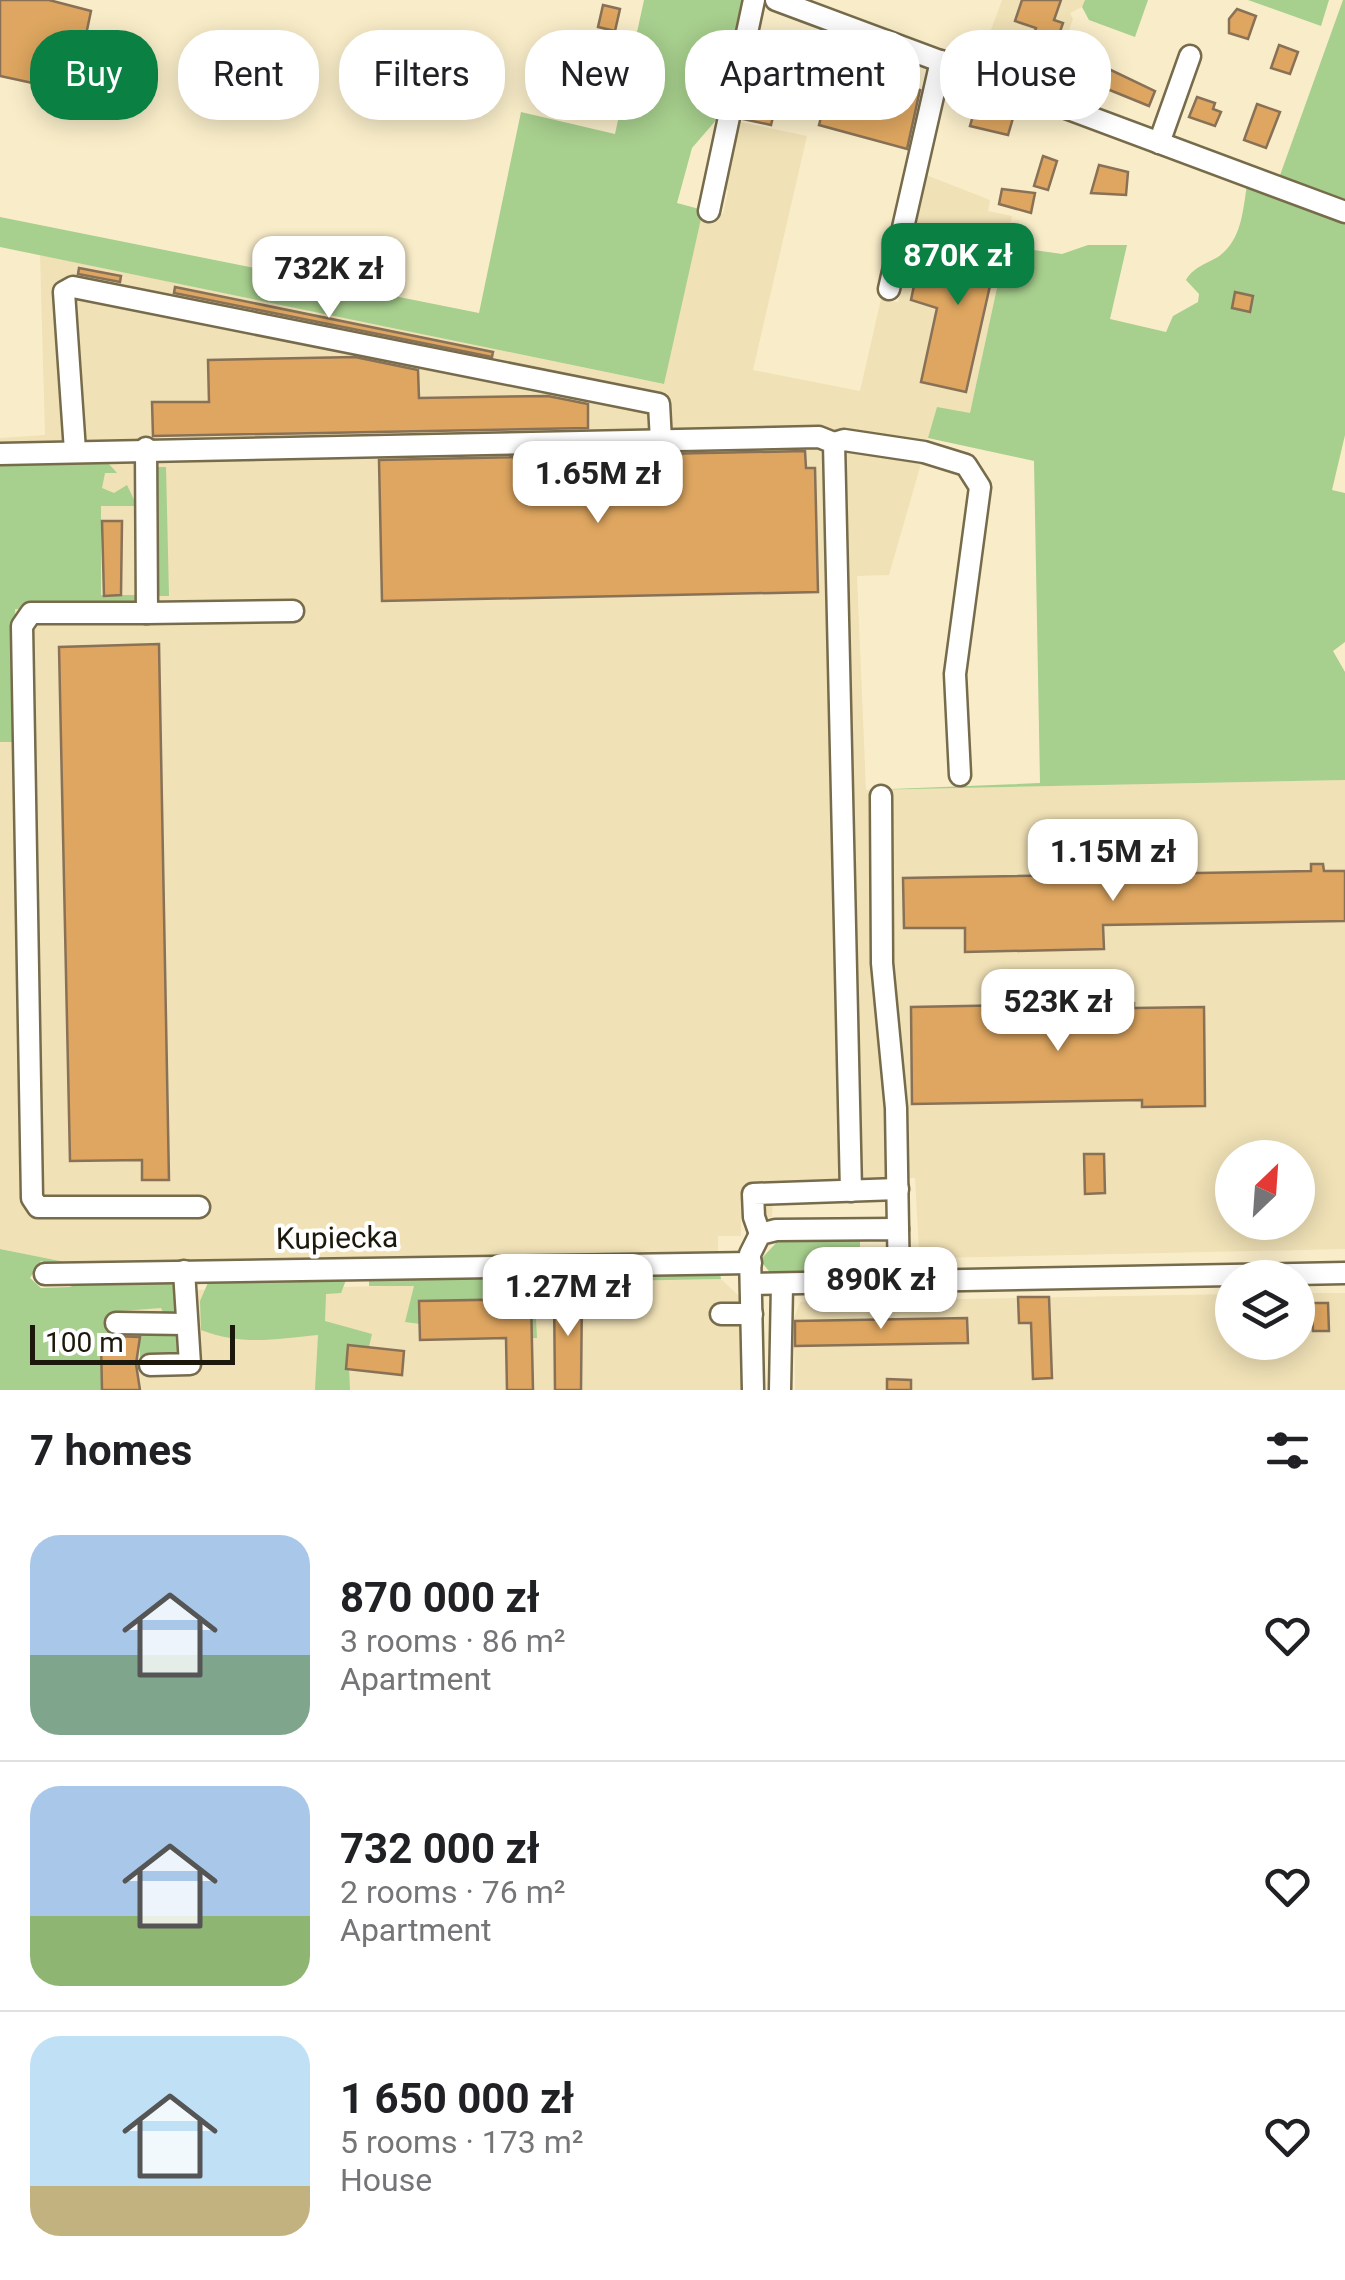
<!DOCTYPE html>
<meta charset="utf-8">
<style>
:root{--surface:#fff;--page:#f2f2f2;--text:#202124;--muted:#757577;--line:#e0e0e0;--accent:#0b8043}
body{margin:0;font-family:Roboto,sans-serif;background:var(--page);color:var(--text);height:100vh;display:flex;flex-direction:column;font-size:38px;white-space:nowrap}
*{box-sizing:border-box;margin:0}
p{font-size:32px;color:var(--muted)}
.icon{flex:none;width:55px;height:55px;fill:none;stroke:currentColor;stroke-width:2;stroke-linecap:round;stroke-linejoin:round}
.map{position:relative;height:1390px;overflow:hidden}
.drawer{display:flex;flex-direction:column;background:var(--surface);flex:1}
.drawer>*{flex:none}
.banner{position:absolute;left:30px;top:30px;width:1285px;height:90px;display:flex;gap:20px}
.needle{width:65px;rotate:25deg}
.fabs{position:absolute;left:1215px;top:1140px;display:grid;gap:20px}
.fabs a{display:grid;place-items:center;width:100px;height:100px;border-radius:50%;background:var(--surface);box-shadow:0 5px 25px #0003;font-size:50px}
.scale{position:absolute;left:30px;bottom:25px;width:205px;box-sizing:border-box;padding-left:10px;border:5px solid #1c180b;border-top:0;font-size:28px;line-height:35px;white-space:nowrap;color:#1c180b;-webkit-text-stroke:8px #fff;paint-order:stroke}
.price{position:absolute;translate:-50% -85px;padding:0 22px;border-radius:20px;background:#fff;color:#222;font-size:32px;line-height:65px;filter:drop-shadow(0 2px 5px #0008)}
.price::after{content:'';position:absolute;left:50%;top:60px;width:30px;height:22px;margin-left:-15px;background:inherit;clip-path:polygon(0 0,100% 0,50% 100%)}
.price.on{background:var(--accent);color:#fff}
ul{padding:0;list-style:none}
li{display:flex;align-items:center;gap:30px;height:250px;padding:0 30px}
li+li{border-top:2px solid var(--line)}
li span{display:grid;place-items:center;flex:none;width:280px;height:200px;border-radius:30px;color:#555}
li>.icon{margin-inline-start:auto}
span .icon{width:120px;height:120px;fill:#fffc;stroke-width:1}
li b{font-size:42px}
h2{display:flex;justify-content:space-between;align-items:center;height:120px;padding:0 30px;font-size:42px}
.pill{padding:0 35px;border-radius:40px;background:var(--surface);box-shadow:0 5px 25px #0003;font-size:35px;line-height:90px}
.pill.on{background:var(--accent);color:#fff}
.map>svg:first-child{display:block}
</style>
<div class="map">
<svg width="1345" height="1390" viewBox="0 0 1345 1390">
<rect width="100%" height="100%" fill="#f9edc9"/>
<g fill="#f0e1b6" fill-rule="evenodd">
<polygon points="1002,0 1085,0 1082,7 1070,13 1073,19 1048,89 978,65"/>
<path d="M 736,121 L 807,136 L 753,370 L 860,391 L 881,299 L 898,302 L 901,290 L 896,283 L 921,173 L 990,200 L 988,211 L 1012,216 L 970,414 L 937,408 L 889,575 L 857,576 L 866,790 L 1345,780 L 1345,1249 L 936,1258 L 919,1251 L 915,1178 L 871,1178 L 872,1202 L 773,1202 L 772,1217 L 741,1218 L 741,1236 L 718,1236 L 718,1253 L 65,1262 L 0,1249 L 0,438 L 45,435 L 40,255 L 663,384 L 703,210 L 723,214 L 728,191 L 723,186 ZM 1232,1158 L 1298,1158 L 1298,1222 L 1232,1222 Z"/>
<polygon points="721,1279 740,1297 743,1390 98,1390 100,1292"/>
<polygon points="1298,1293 1345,1293 1345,1390 795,1390 794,1318 800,1302 1232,1294 1232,1342 1298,1342"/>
</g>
<g fill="#a7cf8d">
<polygon points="644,0 748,0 724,111 692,148 677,203 703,210 664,384 0,247 0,217 479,313 521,112 615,134"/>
<polygon points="1085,0 1148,0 1135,37 1089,20 1082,7"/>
<polygon points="1248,0 1329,0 1321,26"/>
<polygon points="1343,0 1345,0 1345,202 1279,178"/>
<path d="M 1247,185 L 1345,218 L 1345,435 L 1332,490 L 1345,493 L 1345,642 L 1333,651 L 1345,672 L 1345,780 L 866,790 L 1040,783 L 1034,461 L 928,438 L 937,407 L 970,413 L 1006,246 L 1062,254 L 1088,245 L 1127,245 L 1110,319 L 1166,332 L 1173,316 L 1198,302 L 1199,294 L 1186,280 C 1195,264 1213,263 1224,252 C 1242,235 1243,209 1247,185 Z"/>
<polygon points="108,463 117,473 105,473 102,488 114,493 127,485 137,506 101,506 101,595 139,595 139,603 132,607 15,609 17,742 0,742 0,466"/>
<polygon points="154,467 166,467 169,596 156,596"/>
<polygon points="860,1240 860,1276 772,1275 760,1260 778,1241"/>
<polygon points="0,1249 65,1262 529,1255 64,1267 41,1261 30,1278 41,1288 70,1287 91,1277 172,1281 179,1287 180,1318 167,1320 161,1308 121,1311 114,1316 113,1341 101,1342 102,1390 0,1390"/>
<polygon points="625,1269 719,1269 721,1279 619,1281"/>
<polygon points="526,1270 534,1283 537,1338 532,1338 531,1299 420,1324 405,1322 414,1286 369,1286 369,1274"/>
<path d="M 340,1276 L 346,1280 L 341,1293 L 326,1294 L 325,1321 L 372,1334 L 369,1347 L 348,1345 L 350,1390 L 315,1390 L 318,1335 C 275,1339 242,1346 201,1330 L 200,1301 L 210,1278 Z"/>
<polygon points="140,1332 181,1334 183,1348 176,1356 140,1357"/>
</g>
<g fill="#dea660" stroke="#887156" stroke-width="2.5">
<polygon points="0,0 49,0 91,11 74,92 0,76"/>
<polygon points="1022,0 1061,0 1054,20 1063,23 1054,49 1032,41 1036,28 1015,21"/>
<polygon points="603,5 620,9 615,31 598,27"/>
<polygon points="1237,9 1256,16 1248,39 1229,33 1229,19"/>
<polygon points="1279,45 1298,52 1290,74 1271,68"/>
<polygon points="796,46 812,52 805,70 789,64"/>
<polygon points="618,51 642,56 633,90 627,91 625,98 614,96 620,69 614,67"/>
<polygon points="1092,61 1155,91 1149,106 1085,80"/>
<polygon points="914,88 920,90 907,149 819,125 824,105 867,117 878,93 912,97"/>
<polygon points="1197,97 1215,103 1213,109 1221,112 1215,126 1189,117"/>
<polygon points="747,99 776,105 771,125 743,119"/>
<polygon points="1257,104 1280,112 1266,148 1244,140"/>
<polygon points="976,105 1013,118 1008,135 970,126"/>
<polygon points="1043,156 1057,161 1048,190 1034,186"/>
<polygon points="1099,165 1128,172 1126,195 1091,193"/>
<polygon points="1002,189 1035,193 1031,213 999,204"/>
<polygon points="955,226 1001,237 966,392 921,382 937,308 911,300 915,281 941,286"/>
<polygon points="79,268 121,276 120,282 78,274"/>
<polygon points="175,287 493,352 492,357 174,293"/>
<polygon points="1235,292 1253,296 1250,312 1232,308"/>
<polygon points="355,357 418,370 419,398 548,396 588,404 588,428 153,436 152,402 209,402 208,360"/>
<polygon points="805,451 806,468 815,468 818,592 382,601 379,460"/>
<polygon points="102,521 122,521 121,595 104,596"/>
<polygon points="159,644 169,1180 142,1180 142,1160 70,1161 59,647"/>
<polygon points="1311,864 1323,864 1324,871 1345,871 1345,921 1103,925 1104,949 965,952 965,928 904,928 903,878 1311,871"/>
<polygon points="1134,1003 1134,1008 1204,1007 1205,1106 1142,1107 1142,1100 912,1104 911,1007"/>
<polygon points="1084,1154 1104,1154 1105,1193 1085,1194"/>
<polygon points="582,1289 581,1390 555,1390 554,1290"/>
<polygon points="1018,1297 1049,1297 1052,1378 1033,1379 1031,1323 1019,1323"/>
<polygon points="531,1299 533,1390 507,1390 506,1338 420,1340 419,1301"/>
<polygon points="1312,1303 1328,1303 1329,1331 1313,1331"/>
<polygon points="967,1318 968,1343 795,1346 795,1321"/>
<polygon points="113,1336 140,1337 136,1364 140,1390 102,1390 101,1342 113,1341"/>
<polygon points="348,1345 404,1351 402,1375 346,1369"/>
<polygon points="887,1379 911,1380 911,1390 887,1390"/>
</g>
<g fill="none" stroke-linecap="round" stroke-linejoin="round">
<g stroke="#766b4b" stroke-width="25">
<g id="minor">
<polyline points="776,0 1345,212"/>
<polyline points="1159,143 1190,56"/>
<polyline points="709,211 754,0"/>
<polyline points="889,289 941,61"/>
<polyline points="834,443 844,440 924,452 966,465 980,487 955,674 960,775"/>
<polyline points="146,448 147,613 293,611"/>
<polyline points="75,451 64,292 73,287 659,404 661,441"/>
<polyline points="0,454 819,437 834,443 851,1191"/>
<polyline points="147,613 31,613 22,626 32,1198 38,1207 199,1207"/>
<polyline points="881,796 882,963 896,1108 898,1229"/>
<polyline points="760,1234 754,1217 753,1194 898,1189"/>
<polyline points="45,1274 751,1263"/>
<polyline points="752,1284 1345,1273"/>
<polyline points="721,1314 752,1314"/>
<polyline points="116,1323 186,1324"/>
<polyline points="150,1365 190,1364 184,1271"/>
<polyline points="753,1390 750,1254 760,1234 776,1230 898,1229 899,1282"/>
<polyline points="780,1390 782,1285"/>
</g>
</g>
<use href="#minor" stroke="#fff" stroke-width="20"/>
</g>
<g text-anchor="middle" stroke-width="8" stroke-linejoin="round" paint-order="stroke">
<g font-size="30" fill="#1c180b" stroke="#fff">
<text transform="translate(337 1238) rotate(-1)" y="10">Kupiecka</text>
</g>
</g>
</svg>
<div class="fabs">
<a><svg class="needle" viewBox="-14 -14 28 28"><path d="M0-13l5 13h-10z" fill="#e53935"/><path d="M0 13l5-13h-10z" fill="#757577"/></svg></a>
<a><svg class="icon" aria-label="layers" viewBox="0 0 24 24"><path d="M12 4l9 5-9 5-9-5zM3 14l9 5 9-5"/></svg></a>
</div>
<div class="scale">100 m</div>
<b class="price on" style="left:958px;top:308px">870K zł</b>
<b class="price" style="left:329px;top:321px">732K zł</b>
<b class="price" style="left:598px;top:526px">1.65M zł</b>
<b class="price" style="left:1113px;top:904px">1.15M zł</b>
<b class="price" style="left:1058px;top:1054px">523K zł</b>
<b class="price" style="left:881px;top:1332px">890K zł</b>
<b class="price" style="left:568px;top:1339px">1.27M zł</b>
<div class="banner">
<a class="pill on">Buy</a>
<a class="pill">Rent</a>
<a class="pill">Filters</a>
<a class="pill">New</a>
<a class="pill">Apartment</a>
<a class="pill">House</a>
</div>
</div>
<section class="drawer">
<h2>7 homes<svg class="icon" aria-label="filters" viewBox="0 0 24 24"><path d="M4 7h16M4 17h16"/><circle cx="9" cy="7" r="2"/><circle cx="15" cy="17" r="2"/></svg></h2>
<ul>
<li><span style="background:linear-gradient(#a9c7e8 60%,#7fa58c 0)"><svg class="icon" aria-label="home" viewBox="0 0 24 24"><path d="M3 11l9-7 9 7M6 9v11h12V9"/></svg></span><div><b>870 000 zł</b><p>3 rooms · 86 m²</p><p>Apartment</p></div><svg class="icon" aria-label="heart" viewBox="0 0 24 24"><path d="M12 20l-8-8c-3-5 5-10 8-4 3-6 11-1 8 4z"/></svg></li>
<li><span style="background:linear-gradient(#a9c7e8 65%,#8fb573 0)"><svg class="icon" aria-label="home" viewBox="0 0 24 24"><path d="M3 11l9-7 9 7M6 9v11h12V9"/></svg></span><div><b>732 000 zł</b><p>2 rooms · 76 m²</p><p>Apartment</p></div><svg class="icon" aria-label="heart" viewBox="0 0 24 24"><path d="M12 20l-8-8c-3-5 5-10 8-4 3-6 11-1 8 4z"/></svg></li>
<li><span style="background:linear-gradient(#bfe0f5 75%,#c2b280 0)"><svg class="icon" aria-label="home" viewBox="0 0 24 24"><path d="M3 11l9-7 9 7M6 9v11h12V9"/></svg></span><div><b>1 650 000 zł</b><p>5 rooms · 173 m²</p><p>House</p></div><svg class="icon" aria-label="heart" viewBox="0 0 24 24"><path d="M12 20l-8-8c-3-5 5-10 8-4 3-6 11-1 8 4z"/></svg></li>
</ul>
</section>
